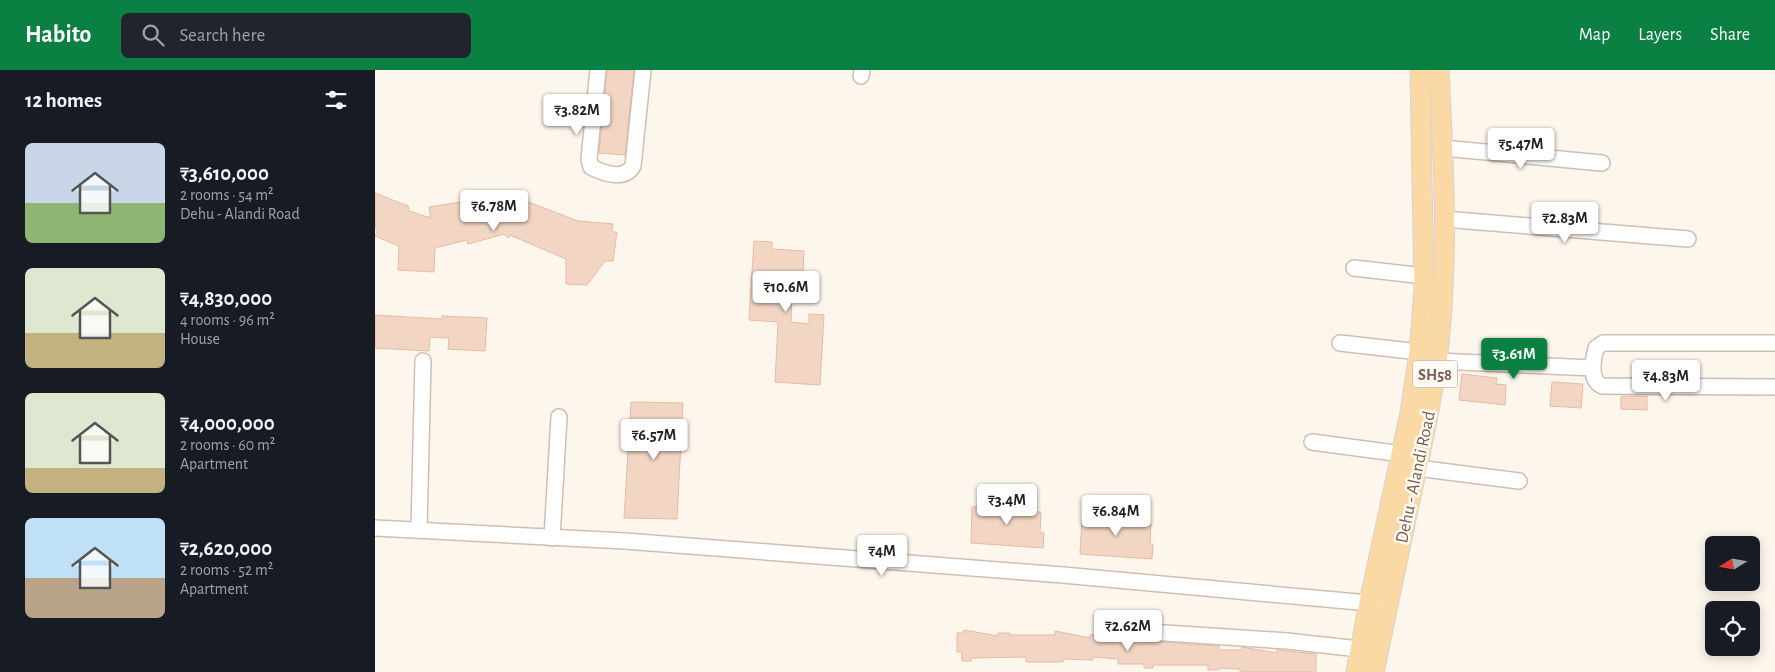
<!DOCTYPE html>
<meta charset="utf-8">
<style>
:root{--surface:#171b24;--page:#20242c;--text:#f1f3f6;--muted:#9ea1a6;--accent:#0b8043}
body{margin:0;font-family:"Alegreya Sans",sans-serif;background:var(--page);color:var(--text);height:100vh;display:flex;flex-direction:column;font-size:19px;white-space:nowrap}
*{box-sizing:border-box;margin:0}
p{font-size:16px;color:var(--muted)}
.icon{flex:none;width:28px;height:28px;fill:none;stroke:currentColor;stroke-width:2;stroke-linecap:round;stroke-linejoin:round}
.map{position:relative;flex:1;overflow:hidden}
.panel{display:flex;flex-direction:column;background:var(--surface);width:375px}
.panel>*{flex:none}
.needle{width:32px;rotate:259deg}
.tools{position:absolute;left:1330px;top:466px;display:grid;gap:10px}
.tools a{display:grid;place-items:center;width:55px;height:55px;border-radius:8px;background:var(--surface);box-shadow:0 2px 12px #0003;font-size:25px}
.price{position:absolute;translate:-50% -42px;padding:0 11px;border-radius:5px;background:#fff;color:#222;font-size:16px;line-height:32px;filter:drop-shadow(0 1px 2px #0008)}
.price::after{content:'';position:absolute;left:50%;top:30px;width:15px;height:11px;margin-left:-8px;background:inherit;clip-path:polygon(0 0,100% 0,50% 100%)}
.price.selected{background:var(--accent);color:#fff}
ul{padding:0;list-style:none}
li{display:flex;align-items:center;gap:15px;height:125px;padding:0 25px}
li span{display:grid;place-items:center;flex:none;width:140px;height:100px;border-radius:8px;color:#555}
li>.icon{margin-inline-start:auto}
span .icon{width:60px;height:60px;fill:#fffc;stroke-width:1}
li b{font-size:21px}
h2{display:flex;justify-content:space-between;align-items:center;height:60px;padding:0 25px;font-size:21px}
header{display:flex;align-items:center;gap:30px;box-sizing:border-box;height:70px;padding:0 25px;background:var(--accent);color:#fff}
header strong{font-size:24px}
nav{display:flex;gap:28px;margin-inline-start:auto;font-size:18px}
.search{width:350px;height:45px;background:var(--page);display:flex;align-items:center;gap:12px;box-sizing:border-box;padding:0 18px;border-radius:8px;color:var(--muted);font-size:19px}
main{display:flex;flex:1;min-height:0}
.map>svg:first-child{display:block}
</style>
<header>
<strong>Habito</strong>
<div class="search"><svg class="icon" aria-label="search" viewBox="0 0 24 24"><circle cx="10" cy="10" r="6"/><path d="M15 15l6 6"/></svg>Search here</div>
<nav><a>Map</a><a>Layers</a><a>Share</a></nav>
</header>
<main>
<section class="panel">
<h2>12 homes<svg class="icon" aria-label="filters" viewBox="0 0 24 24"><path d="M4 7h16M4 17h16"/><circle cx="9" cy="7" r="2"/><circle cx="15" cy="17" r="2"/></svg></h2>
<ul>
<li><span style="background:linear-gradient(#c9d6e8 60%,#8fb573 0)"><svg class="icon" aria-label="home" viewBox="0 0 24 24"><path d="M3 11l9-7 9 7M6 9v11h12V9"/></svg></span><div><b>₹3,610,000</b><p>2 rooms · 54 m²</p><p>Dehu - Alandi Road</p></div></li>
<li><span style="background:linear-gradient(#dfe7d0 65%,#c2b280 0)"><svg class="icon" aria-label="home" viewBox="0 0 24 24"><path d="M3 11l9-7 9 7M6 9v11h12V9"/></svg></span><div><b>₹4,830,000</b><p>4 rooms · 96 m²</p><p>House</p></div></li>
<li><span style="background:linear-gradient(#dfe7d0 75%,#c2b280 0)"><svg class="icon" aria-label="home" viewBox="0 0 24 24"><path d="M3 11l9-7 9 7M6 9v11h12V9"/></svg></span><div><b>₹4,000,000</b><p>2 rooms · 60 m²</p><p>Apartment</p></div></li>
<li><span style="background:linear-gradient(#bfe0f5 60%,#b9a48a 0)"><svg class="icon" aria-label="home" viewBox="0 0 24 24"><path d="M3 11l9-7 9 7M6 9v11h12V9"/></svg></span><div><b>₹2,620,000</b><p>2 rooms · 52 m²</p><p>Apartment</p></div></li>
</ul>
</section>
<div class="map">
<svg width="1400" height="602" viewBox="0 0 1400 602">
<rect width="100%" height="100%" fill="#fdf6ec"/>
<g fill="#f3d5c3" stroke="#e6bba3">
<polygon points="232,0 259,0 250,85 224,83"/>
<polygon points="0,123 33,136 34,141 56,148 54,137 111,128 111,127 121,125 122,129 136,127 148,130 203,151 238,154 237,162 242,162 238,191 230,191 212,215 191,214 191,189 135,165 133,168 129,164 93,174 92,170 60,178 59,202 23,200 24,176 0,166 3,160 0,158"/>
<polygon points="379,171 397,172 397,179 429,181 427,224 417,223 416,252 434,254 434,244 449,245 445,315 400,312 403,252 374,250"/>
<polygon points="0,245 67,249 67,246 112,248 110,281 73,279 74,268 55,267 54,281 0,278"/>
<polygon points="1087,304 1122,308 1121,314 1131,315 1130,335 1084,330"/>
<polygon points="1177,312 1208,314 1206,338 1175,336"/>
<polygon points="1246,326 1272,326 1272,340 1246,339"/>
<polygon points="256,332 308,333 302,449 249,448"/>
<polygon points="603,432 612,432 612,434 662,437 661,442 666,442 665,462 669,463 668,478 596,473 597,437 602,437"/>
<polygon points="713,443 722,444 722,445 771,449 771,453 776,454 775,474 778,474 777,489 705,484 707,448 712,448"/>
<polygon points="589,560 623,566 623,563 635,563 635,565 680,565 680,561 715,568 715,565 727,564 727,566 752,566 759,570 844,576 844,580 867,580 867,577 902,583 902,580 941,584 941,602 865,602 865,599 844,598 844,600 833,600 833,595 778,595 778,598 769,598 769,594 743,594 743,589 718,587 718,590 688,589 688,592 651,592 651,587 596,588 596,591 587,591 587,582 582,582 582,563 588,563"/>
</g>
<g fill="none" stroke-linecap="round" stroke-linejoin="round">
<g stroke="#d1beb0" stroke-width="18">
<g id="minor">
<path d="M 223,0 L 214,89 L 216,97 C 228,103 249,111 258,96 L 268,0"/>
<polyline points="486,6 487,0"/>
<polyline points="1068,78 1227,93"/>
<polyline points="1068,149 1313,169"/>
<polyline points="979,198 1049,206"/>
<polyline points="965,273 1044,282"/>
<path d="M 1400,273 L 1228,273 L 1221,278 C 1218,290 1214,310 1227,316 L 1400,317"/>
<polyline points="1062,291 1218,298"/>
<polyline points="937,372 1027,384"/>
<polyline points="1042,398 1144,411"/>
<polyline points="0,458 250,471 688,505 1005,534"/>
<polyline points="44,459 48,291"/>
<polyline points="177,468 184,347"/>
<polyline points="760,561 912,571 984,579"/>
</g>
</g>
<g stroke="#dad1cd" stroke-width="21">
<g id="major">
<polyline points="981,602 994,533 1035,343 1044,282 1049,219 1045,0"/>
<path d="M 999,602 C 1011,547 1022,491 1034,435 C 1044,387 1056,339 1062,291 C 1074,195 1069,96 1064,0"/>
</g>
</g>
<use href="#minor" stroke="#fff" stroke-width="15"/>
<use href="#major" stroke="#fbd9a5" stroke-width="19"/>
</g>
<g text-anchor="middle" stroke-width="5" stroke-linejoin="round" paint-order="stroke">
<rect fill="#fffaf3" stroke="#a28b7f" stroke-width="1" x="1037.5" y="290.5" width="45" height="27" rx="4"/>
<g font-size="16" font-weight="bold" fill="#7a5c4d">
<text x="1060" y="310">SH58</text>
</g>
<g font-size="18" fill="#7a5c4d" stroke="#fffaf3">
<text transform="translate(1040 407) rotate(-78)" y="6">Dehu - Alandi Road</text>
</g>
</g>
</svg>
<div class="tools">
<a><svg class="needle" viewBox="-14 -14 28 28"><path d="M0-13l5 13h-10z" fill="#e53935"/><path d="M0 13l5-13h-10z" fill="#9ea1a6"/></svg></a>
<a><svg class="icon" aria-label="locate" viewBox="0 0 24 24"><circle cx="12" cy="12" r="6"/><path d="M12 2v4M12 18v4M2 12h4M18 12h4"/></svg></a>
</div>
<b class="price" style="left:202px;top:66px">₹3.82M</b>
<b class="price" style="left:1146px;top:100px">₹5.47M</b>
<b class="price" style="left:119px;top:162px">₹6.78M</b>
<b class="price" style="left:1190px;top:174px">₹2.83M</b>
<b class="price" style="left:411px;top:243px">₹10.6M</b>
<b class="price selected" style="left:1139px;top:310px">₹3.61M</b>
<b class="price" style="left:1291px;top:332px">₹4.83M</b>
<b class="price" style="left:279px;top:391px">₹6.57M</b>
<b class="price" style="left:632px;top:456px">₹3.4M</b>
<b class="price" style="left:741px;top:467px">₹6.84M</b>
<b class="price" style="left:507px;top:507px">₹4M</b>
<b class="price" style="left:753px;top:582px">₹2.62M</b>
</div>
</main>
